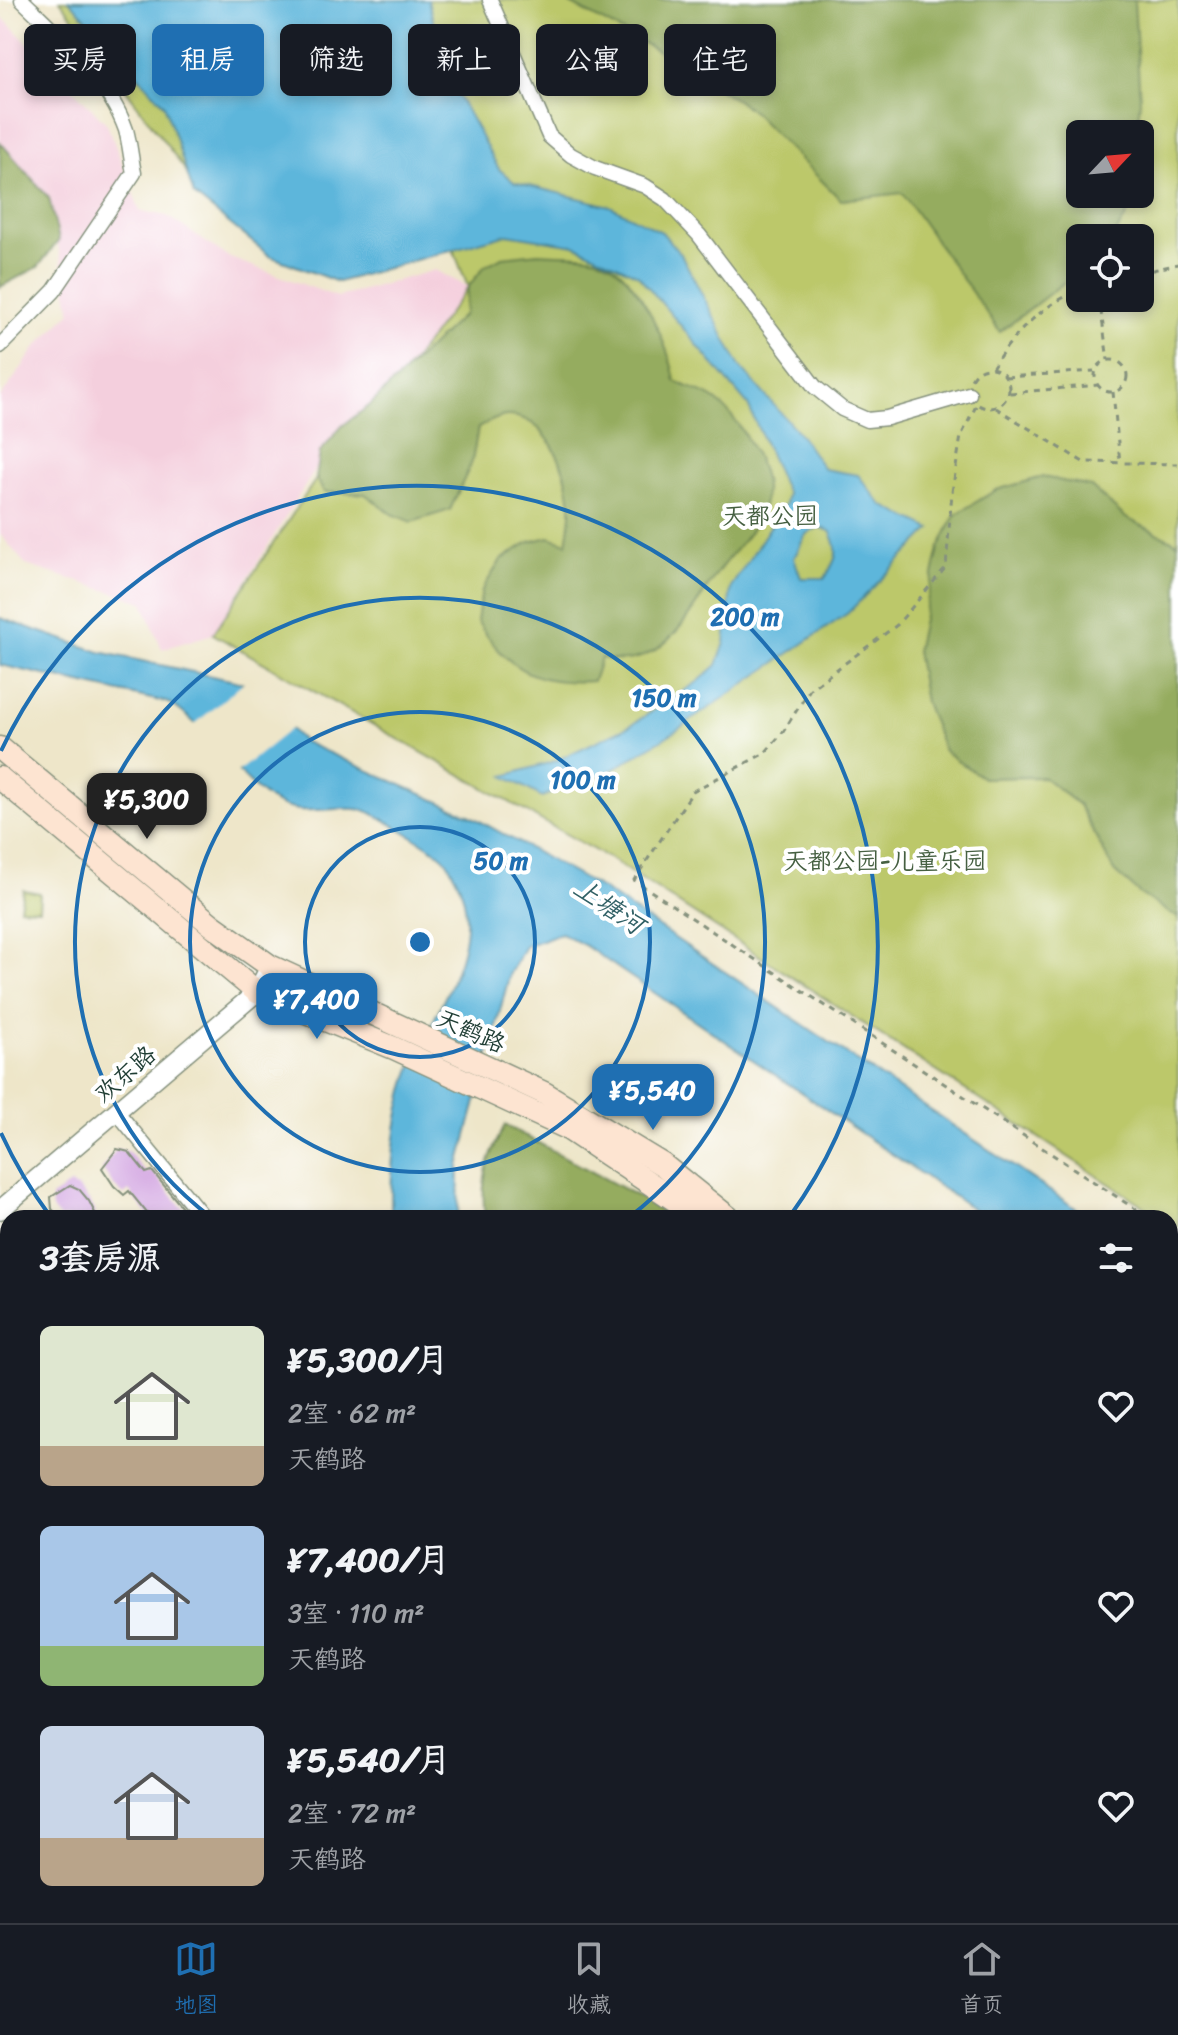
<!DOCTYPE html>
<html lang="zh">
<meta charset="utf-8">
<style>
:root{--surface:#171b24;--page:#20242c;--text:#f1f3f6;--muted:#9ea1a6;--line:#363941;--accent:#1f6fb2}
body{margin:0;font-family:Sriracha,"LXGW WenKai TC",sans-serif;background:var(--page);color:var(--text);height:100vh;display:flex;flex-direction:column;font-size:30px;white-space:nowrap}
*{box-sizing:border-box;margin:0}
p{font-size:26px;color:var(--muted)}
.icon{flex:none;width:44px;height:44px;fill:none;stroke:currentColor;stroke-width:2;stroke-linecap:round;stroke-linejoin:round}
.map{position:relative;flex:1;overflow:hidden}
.details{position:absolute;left:0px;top:1210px;width:1178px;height:714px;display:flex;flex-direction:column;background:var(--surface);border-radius:24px 24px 0 0;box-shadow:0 4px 12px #0003}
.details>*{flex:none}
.top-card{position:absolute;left:24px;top:24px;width:1130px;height:72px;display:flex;gap:16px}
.needle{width:52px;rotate:64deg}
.buttons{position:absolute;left:1066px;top:120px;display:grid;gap:16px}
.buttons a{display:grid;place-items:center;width:88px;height:88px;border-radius:12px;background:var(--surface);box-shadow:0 4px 12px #0003;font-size:40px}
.price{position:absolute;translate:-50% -68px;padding:0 18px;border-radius:16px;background:var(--accent);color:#fff;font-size:26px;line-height:52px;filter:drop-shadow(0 2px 4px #0008)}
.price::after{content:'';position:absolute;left:50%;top:48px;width:24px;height:18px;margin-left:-12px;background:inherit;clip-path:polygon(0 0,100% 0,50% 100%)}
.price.active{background:#222;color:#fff}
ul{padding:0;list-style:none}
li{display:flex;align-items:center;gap:24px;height:200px;padding:0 40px}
li span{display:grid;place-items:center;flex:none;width:224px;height:160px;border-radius:12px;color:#555}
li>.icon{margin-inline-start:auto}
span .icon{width:96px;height:96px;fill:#fffc;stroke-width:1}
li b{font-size:34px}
h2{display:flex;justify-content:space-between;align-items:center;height:96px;padding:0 40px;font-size:34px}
.chip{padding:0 28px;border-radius:12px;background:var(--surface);box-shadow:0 4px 12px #0003;font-size:28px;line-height:72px}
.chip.active{background:var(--accent);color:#fff}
.menu{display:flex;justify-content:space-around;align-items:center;height:112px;border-top:2px solid var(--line);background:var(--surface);font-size:22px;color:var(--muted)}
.menu a{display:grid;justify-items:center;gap:4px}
.menu .active{color:var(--accent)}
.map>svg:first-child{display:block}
</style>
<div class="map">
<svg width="1178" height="1923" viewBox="0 0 1178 1923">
<rect width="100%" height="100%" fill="#fff"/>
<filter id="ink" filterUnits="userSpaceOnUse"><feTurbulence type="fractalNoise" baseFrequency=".0125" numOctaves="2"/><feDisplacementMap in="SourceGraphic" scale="16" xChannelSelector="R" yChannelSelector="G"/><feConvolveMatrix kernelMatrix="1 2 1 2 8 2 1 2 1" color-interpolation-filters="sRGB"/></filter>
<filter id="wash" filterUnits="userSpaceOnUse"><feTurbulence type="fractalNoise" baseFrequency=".006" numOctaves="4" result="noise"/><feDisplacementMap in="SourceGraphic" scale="32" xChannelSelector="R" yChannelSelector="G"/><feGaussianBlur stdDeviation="1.8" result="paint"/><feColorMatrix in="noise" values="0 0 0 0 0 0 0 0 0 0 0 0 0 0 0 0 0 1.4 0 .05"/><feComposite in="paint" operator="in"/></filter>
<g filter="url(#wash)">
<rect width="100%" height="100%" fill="#eee6c9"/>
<polygon fill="#f4cfdd" points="0,15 107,124 140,211 167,216 230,258 338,297 435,270 468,287 443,335 370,405 342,426 320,452 318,465 213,634 162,649 143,602 26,565 0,534 0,398 37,346 71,312 49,198 0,141"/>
<g fill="#bcc86a" stroke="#6e824f" stroke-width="2" fill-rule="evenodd">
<path d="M 60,0 L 1178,0 L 1178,1228 L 1170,1223 L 1170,1218 L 1162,1218 L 615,862 L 213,634 L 316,479 L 414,360 L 468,287 L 453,249 L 338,282 L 270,256 L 186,171 ZM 1080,134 L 1140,134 L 1140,194 L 1080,194 ZM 1080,238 L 1140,238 L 1140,298 L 1080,298 Z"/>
<polygon points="23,890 40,893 39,909 20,908"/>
</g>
<g fill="#95ac5e" stroke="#5a7449" stroke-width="2">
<polygon points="563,0 1134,0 1140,101 1137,134 1080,134 1080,194 1130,194 1128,213 1113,238 1080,238 1080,270 1000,332 902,193 841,200 749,108 664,54"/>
<polygon points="0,142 49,198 59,240 38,267 0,287"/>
<path d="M 538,253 C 557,255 588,252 605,261 C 638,276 670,347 675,381 C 687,387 702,391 714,399 C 736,414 767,465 765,493 C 764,526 732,550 715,576 C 687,617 662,673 601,658 L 593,681 C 534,685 508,670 477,621 L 482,590 L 501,560 L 529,542 L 549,537 L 567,543 C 569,531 572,517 571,505 C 568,471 548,415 507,416 C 498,416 486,424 478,428 L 472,462 L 450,510 L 412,522 L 392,514 L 365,494 L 324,492 L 316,478 L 320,452 L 342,426 L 370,405 L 464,314 L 468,287 L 485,266 L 502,257 Z"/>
<polygon points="1043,477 1091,487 1126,518 1178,543 1178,918 1140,894 1114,871 1079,805 1043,777 983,778 944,751 925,702 916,651 939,548 955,515 996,490"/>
<path d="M 505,1125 L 641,1198 L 671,1218 L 485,1218 C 480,1180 487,1159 505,1125 Z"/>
</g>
<g fill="#5db6db" stroke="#3e7a88" stroke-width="2" fill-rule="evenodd">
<path d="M 69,0 L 428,0 L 446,74 L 499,169 L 514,182 L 610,206 L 662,232 L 682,256 L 740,367 L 798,432 L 824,469 L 858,475 L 882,505 L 931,529 L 848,613 L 674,732 L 612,770 L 542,797 L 504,776 L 555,761 L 631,725 L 699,681 L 717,665 L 725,643 L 731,587 L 785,504 L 787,494 L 748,405 L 638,275 L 575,245 L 507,234 L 338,282 L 270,256 L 194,195 L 164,104 ZM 819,527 L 830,531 C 841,551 836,560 825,578 L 801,578 L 794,558 L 806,534 Z"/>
<path d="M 0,618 L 100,652 L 244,683 L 304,742 L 469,815 L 602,889 L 1090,1218 L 986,1218 L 584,945 L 561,933 L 525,946 L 510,973 L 459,1166 L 458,1218 L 391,1218 C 391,1169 393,1121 409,1074 C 431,1013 491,942 455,876 C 451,870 448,860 442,856 C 433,848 374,812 363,810 C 332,804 298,820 269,799 C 231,772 210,728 169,703 L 0,665 Z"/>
<polygon points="1170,1271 1178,1276 1178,1348 1170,1343"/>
<polygon points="8,1848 8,1916 35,1916 26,1923 0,1923 0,1854"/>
</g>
<polygon fill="#eee6c9" points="246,680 293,727 237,772 194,725"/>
<g id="blocks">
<g fill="#d4a8e2">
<polygon points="117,1149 129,1152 146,1173 152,1171 191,1218 151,1218 129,1191 124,1195 114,1186 102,1168"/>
<polygon points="70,1185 79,1189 89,1201 95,1213 88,1218 60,1218 52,1209 51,1197"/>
</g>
</g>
</g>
<g filter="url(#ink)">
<use href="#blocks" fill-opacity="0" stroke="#86927e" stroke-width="2"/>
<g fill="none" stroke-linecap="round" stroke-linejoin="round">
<g stroke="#86927e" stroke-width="17">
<g id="minor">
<polyline points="490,0 549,136 571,155 595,168 645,186 665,199 699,235 815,387 842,409 867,420 887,418 969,394"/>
<path d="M 0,346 L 54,291 L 134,173 C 131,159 130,144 126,130 C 108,79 60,37 22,0"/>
<polyline points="117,1112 204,1218"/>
</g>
</g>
<g stroke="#86927e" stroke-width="21">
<polyline id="tertiary" points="0,1210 257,992 270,966"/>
</g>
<g stroke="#86927e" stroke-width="25">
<g id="secondary">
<polyline points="0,748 212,925 270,966 544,1093 663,1165 729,1218"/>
<polyline points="0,778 257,992 394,1048 567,1128 702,1218"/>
<polyline points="1170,1391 1178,1380"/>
<polyline points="1170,1470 1178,1459"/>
<polyline points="1170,1714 1178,1720"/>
<polyline points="1170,1749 1178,1755"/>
<polyline points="723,1923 730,1916"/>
<polyline points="792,1923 798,1916"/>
</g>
</g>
<g stroke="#86927e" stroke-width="3" stroke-dasharray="6 6" stroke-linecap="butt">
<polyline points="1140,273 1178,264"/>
<polyline points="1099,298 1108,360"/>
<circle cx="1111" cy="376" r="16"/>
<circle cx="989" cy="388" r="20"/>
<path d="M 992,368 C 1012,336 1044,302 1080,291"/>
<polyline points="1006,377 1094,371"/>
<polyline points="1113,392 1120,463"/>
<polyline points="1010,393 1098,385"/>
<polyline points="976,406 961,436 952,492 946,567 897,625 810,689 783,732 765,753 693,791 634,880 1149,1218"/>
<polyline points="996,408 1083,462 1178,464"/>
<polyline points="1170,1231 1178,1237"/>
</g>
<use href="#minor" stroke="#fff" stroke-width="14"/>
<use href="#tertiary" stroke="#fff" stroke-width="18"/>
<use href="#secondary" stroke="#fde4d1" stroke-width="22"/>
</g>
</g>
<g fill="none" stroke="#1f6fb2" stroke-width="4">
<circle cx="420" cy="942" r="115"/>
<circle cx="420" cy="942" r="230"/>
<path d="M212 1218A345 345 0 1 1 628 1218"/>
<path d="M50 1216A460 460 0 0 1 1 1133M1 751A460 460 0 1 1 790 1216"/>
</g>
<g text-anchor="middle" stroke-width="8" stroke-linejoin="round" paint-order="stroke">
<g font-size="24" fill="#466042" stroke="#fff">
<text x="770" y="524">天都公园</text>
<text x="885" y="869">天都公园-儿童乐园</text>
</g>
<g font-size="24" fill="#1f3d34" stroke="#fff">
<text transform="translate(471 1031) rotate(24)" y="8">天鹤路</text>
<text transform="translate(125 1074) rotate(-41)" y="8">欢东路</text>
</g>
<g font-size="26" font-style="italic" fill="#326166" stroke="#fff">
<text transform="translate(609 906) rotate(34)" y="9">上塘河</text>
</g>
</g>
<circle cx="420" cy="942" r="12" fill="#1f6fb2" stroke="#fff" stroke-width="4"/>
<g font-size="24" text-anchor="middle" font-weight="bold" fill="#1f6fb2" stroke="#fff" stroke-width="8" stroke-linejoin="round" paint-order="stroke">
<text x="745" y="625">200 m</text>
<text x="664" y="706">150 m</text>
<text x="583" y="788">100 m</text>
<text x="501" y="869">50 m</text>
</g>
</svg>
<div class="buttons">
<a><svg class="needle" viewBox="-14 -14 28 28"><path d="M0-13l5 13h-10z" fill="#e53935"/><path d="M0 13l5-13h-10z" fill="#9ea1a6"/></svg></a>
<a><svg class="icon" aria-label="locate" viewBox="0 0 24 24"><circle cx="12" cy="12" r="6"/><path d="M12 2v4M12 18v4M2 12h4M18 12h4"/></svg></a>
</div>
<b class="price active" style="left:147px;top:841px">¥5,300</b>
<b class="price" style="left:317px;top:1041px">¥7,400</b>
<b class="price" style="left:653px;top:1132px">¥5,540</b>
<div class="top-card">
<a class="chip">买房</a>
<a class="chip active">租房</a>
<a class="chip">筛选</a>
<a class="chip">新上</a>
<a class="chip">公寓</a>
<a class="chip">住宅</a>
</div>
<section class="details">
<h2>3套房源<svg class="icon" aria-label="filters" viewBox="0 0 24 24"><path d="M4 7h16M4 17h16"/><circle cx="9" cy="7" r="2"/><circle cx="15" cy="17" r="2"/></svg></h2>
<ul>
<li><span style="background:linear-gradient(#dfe7d0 75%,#b9a48a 0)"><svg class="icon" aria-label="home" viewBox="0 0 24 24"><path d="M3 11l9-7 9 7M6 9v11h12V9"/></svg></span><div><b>¥5,300/月</b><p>2室 · 62 m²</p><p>天鹤路</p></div><svg class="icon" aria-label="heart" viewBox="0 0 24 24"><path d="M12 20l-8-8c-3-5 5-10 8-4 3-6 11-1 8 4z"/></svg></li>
<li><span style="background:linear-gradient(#a9c7e8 75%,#8fb573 0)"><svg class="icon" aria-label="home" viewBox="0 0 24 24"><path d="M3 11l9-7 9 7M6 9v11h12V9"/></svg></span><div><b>¥7,400/月</b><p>3室 · 110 m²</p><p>天鹤路</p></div><svg class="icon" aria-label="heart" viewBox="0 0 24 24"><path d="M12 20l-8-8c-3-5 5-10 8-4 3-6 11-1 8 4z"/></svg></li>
<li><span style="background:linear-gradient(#c9d6e8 70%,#b9a48a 0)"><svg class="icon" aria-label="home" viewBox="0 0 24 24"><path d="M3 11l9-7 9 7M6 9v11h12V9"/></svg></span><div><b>¥5,540/月</b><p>2室 · 72 m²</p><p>天鹤路</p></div><svg class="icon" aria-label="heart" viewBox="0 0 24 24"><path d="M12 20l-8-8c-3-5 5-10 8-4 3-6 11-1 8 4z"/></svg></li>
</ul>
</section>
</div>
<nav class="menu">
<a class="active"><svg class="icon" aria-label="map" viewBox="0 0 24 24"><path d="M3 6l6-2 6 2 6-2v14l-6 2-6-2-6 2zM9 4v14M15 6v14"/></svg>地图</a>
<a><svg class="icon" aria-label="saved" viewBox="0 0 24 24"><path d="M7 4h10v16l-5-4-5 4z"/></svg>收藏</a>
<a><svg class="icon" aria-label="home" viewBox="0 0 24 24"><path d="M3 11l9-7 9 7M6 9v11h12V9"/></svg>首页</a>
</nav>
